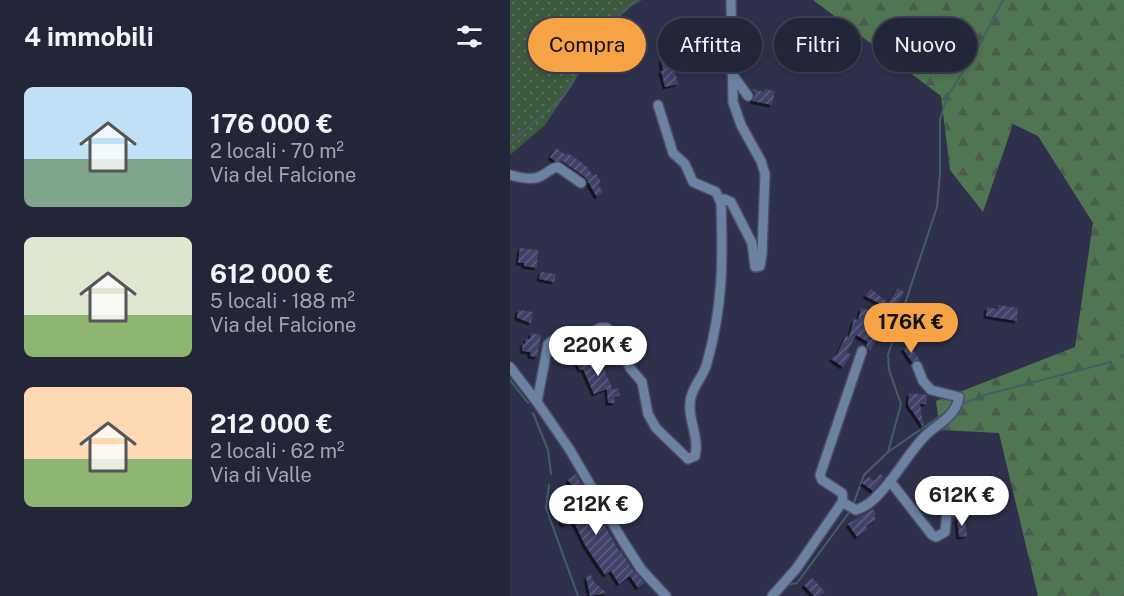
<!DOCTYPE html>
<html lang="it">
<meta charset="utf-8">
<style>
:root{--surface:#232539;--page:#2f3144;--text:#f1f3f6;--muted:#a3a5ae;--line:#404253;--accent:#f5a345}
body{margin:0;font-family:"Public Sans",sans-serif;background:var(--page);color:var(--text);height:100vh;display:flex;flex-direction:column;font-size:22px;white-space:nowrap}
*{box-sizing:border-box;margin:0}
p{font-size:20px;color:var(--muted)}
.icon{flex:none;width:33px;height:33px;fill:none;stroke:currentColor;stroke-width:2;stroke-linecap:round;stroke-linejoin:round}
.map{position:relative;flex:1;overflow:hidden}
.panel{display:flex;flex-direction:column;background:var(--surface);width:510px}
.panel>*{flex:none}
.top-card{position:absolute;left:18px;top:18px;width:506px;height:54px;display:flex;gap:12px}
.price{position:absolute;translate:-50% -51px;padding:0 14px;border-radius:21px;background:#fff;color:#222;font-size:20px;line-height:39px;filter:drop-shadow(0 2px 3px #0008)}
.price::after{content:'';position:absolute;left:50%;top:36px;width:18px;height:14px;margin-left:-9px;background:inherit;clip-path:polygon(0 0,100% 0,50% 100%)}
.price.current{background:var(--accent);color:#111}
ul{padding:0;list-style:none}
li{display:flex;align-items:center;gap:18px;height:150px;padding:0 24px}
li span{display:grid;place-items:center;flex:none;width:168px;height:120px;border-radius:9px;color:#555}
li>.icon{margin-inline-start:auto}
span .icon{width:72px;height:72px;fill:#fffc;stroke-width:1}
li b{font-size:26px}
h2{display:flex;justify-content:space-between;align-items:center;height:72px;padding:0 24px;font-size:26px}
.chip{padding:0 21px;border-radius:27px;background:var(--surface);box-shadow:0 3px 9px #0003,0 0 0 2px var(--line);font-size:21px;line-height:54px}
.chip.current{background:var(--accent);color:#111}
main{display:flex;flex:1;min-height:0}
.map>svg:first-child{display:block}
</style>
<main>
<section class="panel">
<h2>4 immobili<svg class="icon" aria-label="filters" viewBox="0 0 24 24"><path d="M4 7h16M4 17h16"/><circle cx="9" cy="7" r="2"/><circle cx="15" cy="17" r="2"/></svg></h2>
<ul>
<li><span style="background:linear-gradient(#bfe0f5 60%,#7fa58c 0)"><svg class="icon" aria-label="home" viewBox="0 0 24 24"><path d="M3 11l9-7 9 7M6 9v11h12V9"/></svg></span><div><b>176 000 €</b><p>2 locali · 70 m²</p><p>Via del Falcione</p></div></li>
<li><span style="background:linear-gradient(#dfe7d0 65%,#8fb573 0)"><svg class="icon" aria-label="home" viewBox="0 0 24 24"><path d="M3 11l9-7 9 7M6 9v11h12V9"/></svg></span><div><b>612 000 €</b><p>5 locali · 188 m²</p><p>Via del Falcione</p></div></li>
<li><span style="background:linear-gradient(#ffd9b3 60%,#8fb573 0)"><svg class="icon" aria-label="home" viewBox="0 0 24 24"><path d="M3 11l9-7 9 7M6 9v11h12V9"/></svg></span><div><b>212 000 €</b><p>2 locali · 62 m²</p><p>Via di Valle</p></div></li>
</ul>
</section>
<div class="map">
<svg width="614" height="596" viewBox="0 0 614 596">
<defs>
<pattern id="grass-dots" width="8" height="8" patternUnits="userSpaceOnUse" patternTransform="scale(1.5)"><rect width="8" height="8" fill="#3d593e"/><path d="M2 2h.1M6 6h.1" fill="none" stroke="#59715a" stroke-width="1.8" stroke-linecap="round"/></pattern>
<pattern id="forest-firs" width="22" height="20" patternUnits="userSpaceOnUse" patternTransform="scale(1.5)"><rect width="22" height="20" fill="#507552"/><path d="M5 1l3.5 6h-7zM16 11l3.5 6h-7z" fill="#4a5c4e"/></pattern>
<pattern id="building-hatch" width="6" height="6" patternUnits="userSpaceOnUse" patternTransform="scale(1.5)"><rect width="6" height="6" fill="#3f436b"/><path d="M-1 1l2-2M0 6l6-6M5 7l2-2" fill="none" stroke="#5a5e81"/></pattern>
<filter id="shadow"><feDropShadow dx="-2.5" dy="2.5" stdDeviation="0" flood-color="#0009"/></filter>
</defs>
<rect width="100%" height="100%" fill="#2f314c"/>
<polygon fill="url(#grass-dots)" points="0,0 132,0 110,13 35,125 0,155"/>
<polygon fill="url(#forest-firs)" points="303,0 614,0 614,596 528,596 489,433 430,430 426,401 565,347 583,223 528,136 503,124 473,212 440,170 431,96"/>
<g fill="none" stroke-linecap="round" stroke-linejoin="round">
<g stroke="#445e65" stroke-width="2">
<polyline points="0,143 53,97 63,82 69,56 80,38 107,18 126,0"/>
<polyline points="611,357 614,355"/>
<polyline points="0,380 18,403"/>
<polyline points="449,405 478,394 601,362"/>
<polyline points="23,413 38,450 41,474"/>
<polyline points="378,452 391,404 379,370 378,355 427,207 430,174 430,120 437,97 465,53 493,0"/>
<polyline points="39,485 36,508 68,596"/>
<polyline points="343,505 354,475 378,452 436,412"/>
<polyline points="276,585 287,583 341,510"/>
</g>
</g>
<g fill="url(#building-hatch)" filter="url(#shadow)">
<polygon points="159,59 160,68 164,68 168,84 155,87 151,71 153,70 151,60"/>
<polygon points="243,89 254,92 255,89 265,91 262,105 242,101 245,96"/>
<polygon points="46,148 56,155 58,153 76,166 83,176 86,174 91,182 88,185 93,192 87,197 75,177 52,161 45,161 40,157"/>
<polygon points="10,248 28,250 27,268 14,266 14,263 8,263"/>
<polygon points="31,272 46,274 44,282 29,279"/>
<polygon points="388,288 394,292 382,313 369,303 355,296 361,289 378,303"/>
<polygon points="488,305 508,308 507,321 476,316 477,307 488,309"/>
<polygon points="351,308 362,311 360,319 368,324 367,327 372,330 360,351 356,346 358,342 346,335 337,352 341,355 333,367 321,359 327,354 336,336 339,337 344,319 348,320"/>
<polygon points="8,310 23,312 21,323 7,318"/>
<polygon points="21,333 31,335 27,357 20,356 20,352 12,351 13,343 15,344 16,338 20,339"/>
<polygon points="399,344 410,360 402,362 393,349"/>
<polygon points="87,353 103,390 108,388 110,395 104,398 105,403 98,403 97,389 84,394 73,369 70,370 66,362"/>
<polygon points="399,393 417,395 416,404 410,404 414,428 398,405"/>
<polygon points="66,474 109,551 110,550 123,570 135,583 128,588 120,576 109,584 101,571 95,575 75,545 63,520 53,525 43,507 55,499 64,514 74,506 58,480"/>
<polygon points="370,474 374,477 363,491 352,483 359,477 364,481"/>
<polygon points="455,490 455,506 438,505 437,491"/>
<polygon points="363,509 366,514 364,516 366,519 356,526 358,529 347,537 338,524"/>
<polygon points="455,516 457,536 449,537 447,518"/>
<polygon points="81,575 84,582 97,593 80,596 76,577"/>
<polygon points="302,578 315,592 310,596 304,596 294,585"/>
</g>
<g fill="none" stroke-linecap="round" stroke-linejoin="round">
<g stroke="#4b4d67" stroke-width="12">
<g id="minor">
<polyline points="222,74 238,96"/>
<polyline points="148,105 163,153 175,164 183,182 206,192 211,203"/>
<path d="M 0,175 C 9,177 22,181 31,176 C 38,173 40,168 48,167 L 71,183"/>
<polyline points="0,367 27,402 60,450 113,541 131,569 156,596"/>
<path d="M 27,402 L 38,344 L 42,341 L 54,346 L 61,353 L 66,353 L 71,350 L 86,330 L 90,328 L 97,328 L 106,337 L 120,368 L 132,382 L 138,414 L 146,428 L 178,459 L 185,456 C 190,437 176,417 181,397 C 184,385 194,375 197,363 C 213,306 213,261 211,203 L 214,199 L 221,202 L 242,243 L 245,267 L 250,266 L 252,254 L 255,174 L 251,161 L 231,125 L 223,102 L 221,0"/>
<polyline points="380,481 422,535 426,537 435,532 437,512 451,511"/>
<path d="M 332,502 L 346,510 C 355,507 363,501 369,494 C 387,476 398,453 416,435 C 429,423 446,416 449,397 L 421,390 L 413,381 L 407,366"/>
<polyline points="262,596 286,569 333,501 332,493 312,480 310,475 352,351"/>
</g>
</g>
<use href="#minor" stroke="#6c82a3" stroke-width="9"/>
</g>
</svg>
<b class="price current" style="left:401px;top:354px">176K €</b>
<b class="price" style="left:88px;top:377px">220K €</b>
<b class="price" style="left:452px;top:527px">612K €</b>
<b class="price" style="left:86px;top:536px">212K €</b>
<div class="top-card">
<a class="chip current">Compra</a>
<a class="chip">Affitta</a>
<a class="chip">Filtri</a>
<a class="chip">Nuovo</a>
</div>
</div>
</main>
